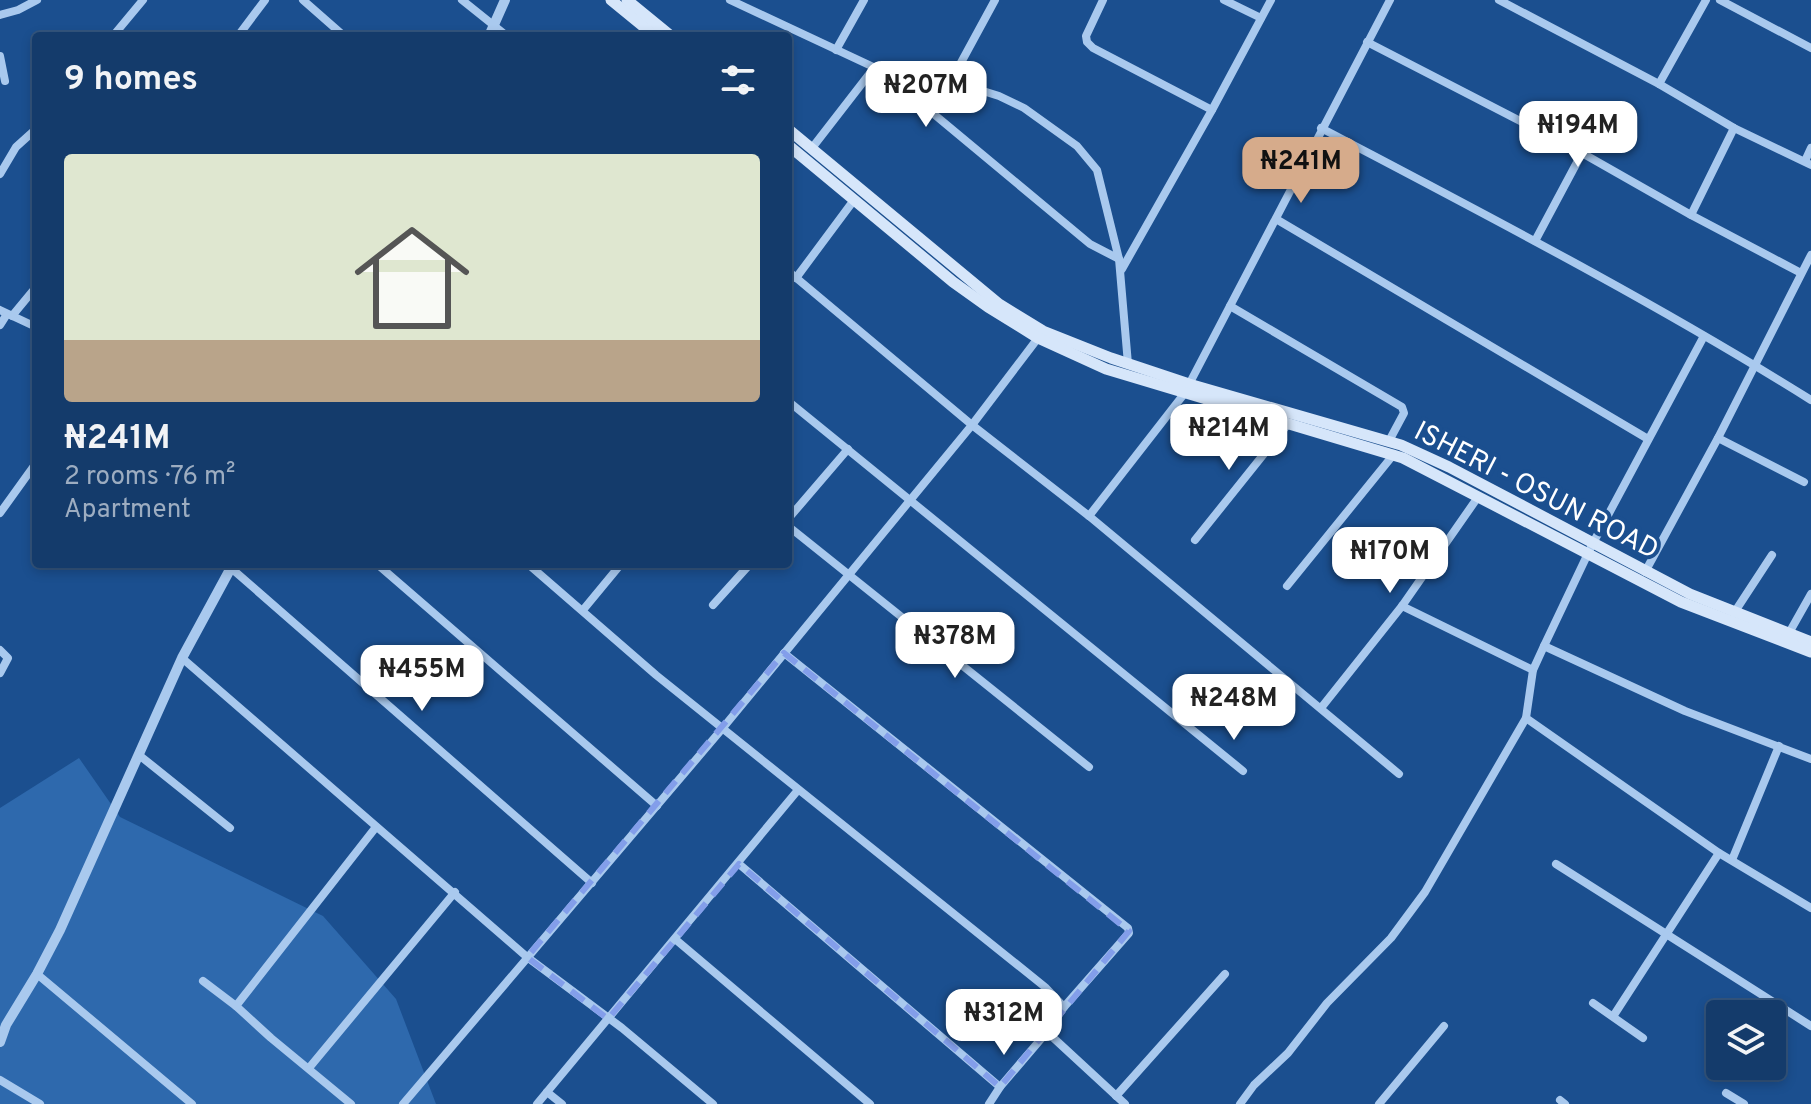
<!DOCTYPE html>
<meta charset="utf-8">
<style>
:root{--surface:#143b6b;--page:#214673;--text:#f1f3f6;--muted:#9dadc1;--line:#33557e;--accent:#d6ab8b}
body{margin:0;font-family:Overpass,sans-serif;background:var(--page);color:var(--text);height:100vh;display:flex;flex-direction:column;font-size:30px;white-space:nowrap}
*{box-sizing:border-box;margin:0}
p{font-size:26px;color:var(--muted)}
.icon{flex:none;width:44px;height:44px;fill:none;stroke:currentColor;stroke-width:2;stroke-linecap:round;stroke-linejoin:round}
.map{position:relative;flex:1;overflow:hidden}
.sheet{position:absolute;left:32px;top:32px;width:760px;height:536px;display:flex;flex-direction:column;background:var(--surface);border-radius:8px;box-shadow:0 4px 12px #0003,0 0 0 2px var(--line)}
.sheet>*{flex:none}
.tools{position:absolute;left:1706px;top:1000px;display:grid;gap:16px}
.tools a{display:grid;place-items:center;width:80px;height:80px;border-radius:8px;background:var(--surface);box-shadow:0 4px 12px #0003,0 0 0 2px var(--line);font-size:40px}
.price{position:absolute;translate:-50% -68px;padding:0 18px;border-radius:16px;background:#fff;color:#222;font-size:26px;line-height:52px;filter:drop-shadow(0 2px 4px #0008)}
.price::after{content:'';position:absolute;left:50%;top:48px;width:24px;height:18px;margin-left:-12px;background:inherit;clip-path:polygon(0 0,100% 0,50% 100%)}
.price.on{background:var(--accent);color:#111}
ul{padding:0;list-style:none}
li{display:grid;align-content:center;gap:16px;height:424px;padding:0 32px}
li span{display:grid;place-items:center;height:248px;border-radius:8px;color:#555}
li>.icon{margin-inline-start:auto}
span .icon{width:144px;height:144px;fill:#fffc;stroke-width:1}
li b{font-size:34px}
h2{display:flex;justify-content:space-between;align-items:center;height:96px;padding:0 32px;font-size:34px}
.map>svg:first-child{display:block}
</style>
<div class="map">
<svg width="1811" height="1104" viewBox="0 0 1811 1104">
<rect width="100%" height="100%" fill="#1b4f8f"/>
<polygon fill="#2e69ad" points="79,758 120,817 323,916 396,999 436,1104 0,1104 0,808"/>
<g fill="none" stroke-linecap="round" stroke-linejoin="round">
<g stroke="#a9c9ee" stroke-width="8">
<polyline points="303,0 344,36"/>
<polyline points="462,0 507,36"/>
<polyline points="730,0 882,71 1090,244 1119,259"/>
<polyline points="1103,0 1086,36 1087,42 1093,48 1212,110"/>
<polyline points="1224,0 1261,18"/>
<polyline points="1499,0 1659,84 1734,128 1811,165"/>
<polyline points="1720,0 1811,48"/>
<polyline points="0,15 18,10 37,0"/>
<polyline points="113,36 143,0"/>
<polyline points="238,36 265,0"/>
<polyline points="1367,42 1582,153 1691,215 1801,273"/>
<polyline points="836,50 864,0"/>
<polyline points="0,56 5,81"/>
<polyline points="884,72 951,81 999,96 1024,108 1077,146 1097,170 1119,259 1128,364"/>
<polyline points="951,81 995,0"/>
<polyline points="1659,84 1706,0"/>
<path d="M 1321,128 C 1486,215 1653,301 1811,400"/>
<polyline points="812,148 874,68"/>
<polyline points="1805,161 1811,148"/>
<polyline points="0,174 16,147 36,129"/>
<polyline points="1691,215 1734,128"/>
<polyline points="1276,219 1648,439"/>
<polyline points="1535,241 1582,153"/>
<polyline points="1122,269 1212,110 1271,0"/>
<polyline points="788,271 972,425 1089,516 1399,774"/>
<polyline points="796,278 854,200"/>
<polyline points="1230,306 1402,407 1404,413 1389,441"/>
<polyline points="0,310 36,327"/>
<polyline points="12,316 36,287"/>
<polyline points="0,325 7,314"/>
<polyline points="1704,336 1592,545 1544,646 1533,670 1526,718 1719,853 1811,908"/>
<polyline points="788,401 1243,771"/>
<polyline points="1718,438 1804,482"/>
<polyline points="0,513 36,463"/>
<polyline points="1089,516 1184,394 1390,0"/>
<polyline points="788,519 848,449"/>
<polyline points="788,526 1089,767"/>
<polyline points="1195,540 1288,424"/>
<polyline points="377,564 657,806"/>
<polyline points="528,564 656,675 1045,987 1064,1007"/>
<polyline points="231,568 592,883"/>
<polyline points="1645,572 1718,438 1811,255"/>
<polyline points="1287,586 1394,454"/>
<polyline points="713,605 750,564"/>
<polyline points="1402,606 1533,670"/>
<polyline points="583,610 621,564"/>
<polyline points="1734,613 1772,555"/>
<polyline points="1789,633 1811,594"/>
<polyline points="1544,646 1685,711 1811,759"/>
<polyline points="0,650 8,658 0,673"/>
<polyline points="784,653 1128,928 1129,933 1064,1007 1047,1032 1125,1104"/>
<polyline points="182,658 527,957 622,1028 713,1104"/>
<polyline points="1321,708 1402,606 1478,497"/>
<polyline points="139,755 230,828"/>
<polyline points="1732,860 1779,746"/>
<polyline points="739,864 1000,1087"/>
<polyline points="1556,864 1811,1026"/>
<polyline points="675,939 870,1104"/>
<polyline points="37,974 192,1104"/>
<polyline points="203,981 236,1006 271,1038 351,1104"/>
<polyline points="1593,1003 1643,1038"/>
<polyline points="236,1006 376,827"/>
<polyline points="1614,1015 1719,853"/>
<polyline points="309,1068 455,892"/>
<polyline points="0,1080 40,1104"/>
<polyline points="547,1092 562,1104"/>
<polyline points="1726,1093 1744,1104"/>
<polyline points="1116,1096 1225,974"/>
<polyline points="1560,1100 1565,1104"/>
<polyline points="403,1104 722,729 972,425 1038,338"/>
<polyline points="537,1104 798,790"/>
<polyline points="989,1104 1000,1087 1047,1032"/>
<polyline points="1240,1104 1254,1085 1288,1053 1327,1003 1391,938 1425,892 1526,718"/>
<polyline points="1379,1104 1444,1026"/>
</g>
<g stroke="#a9c9ee" stroke-width="10">
<polyline points="489,36 505,0"/>
<polyline points="0,1042 6,1025 37,974 60,930 182,658 233,564"/>
</g>
<g stroke="#d6e6fa" stroke-width="11">
<polyline points="611,0 655,36"/>
<polyline points="627,0 671,36"/>
<polyline points="788,129 999,304 1043,331 1111,358 1189,384 1401,445 1449,467 1690,594 1811,642"/>
<polyline points="788,145 953,282 988,307 1038,338 1106,369 1403,458 1681,602 1811,652"/>
</g>
</g>
<path fill="none" stroke="#839eea" stroke-width="6" stroke-dasharray="16 10" stroke-linejoin="round" d="M 784,653 L 1129,931 L 1000,1087 L 739,864 L 608,1019 L 527,957 Z"/>
<g text-anchor="middle" stroke-width="8" stroke-linejoin="round" paint-order="stroke">
<g font-size="28" fill="#fff" stroke="#1b4f8f">
<text transform="translate(1537 489) rotate(27)" y="10">ISHERI - OSUN ROAD</text>
</g>
</g>
</svg>
<div class="tools">
<a><svg class="icon" aria-label="layers" viewBox="0 0 24 24"><path d="M12 4l9 5-9 5-9-5zM3 14l9 5 9-5"/></svg></a>
</div>
<b class="price" style="left:926px;top:129px">₦207M</b>
<b class="price" style="left:1578px;top:169px">₦194M</b>
<b class="price on" style="left:1301px;top:205px">₦241M</b>
<b class="price" style="left:1229px;top:472px">₦214M</b>
<b class="price" style="left:1390px;top:595px">₦170M</b>
<b class="price" style="left:955px;top:680px">₦378M</b>
<b class="price" style="left:422px;top:713px">₦455M</b>
<b class="price" style="left:1234px;top:742px">₦248M</b>
<b class="price" style="left:1004px;top:1057px">₦312M</b>
<section class="sheet">
<h2>9 homes<svg class="icon" aria-label="filters" viewBox="0 0 24 24"><path d="M4 7h16M4 17h16"/><circle cx="9" cy="7" r="2"/><circle cx="15" cy="17" r="2"/></svg></h2>
<ul>
<li><span style="background:linear-gradient(#dfe7d0 75%,#b9a48a 0)"><svg class="icon" aria-label="home" viewBox="0 0 24 24"><path d="M3 11l9-7 9 7M6 9v11h12V9"/></svg></span><div><b>₦241M</b><p>2 rooms · 76 m²</p><p>Apartment</p></div></li>
</ul>
</section>
</div>
